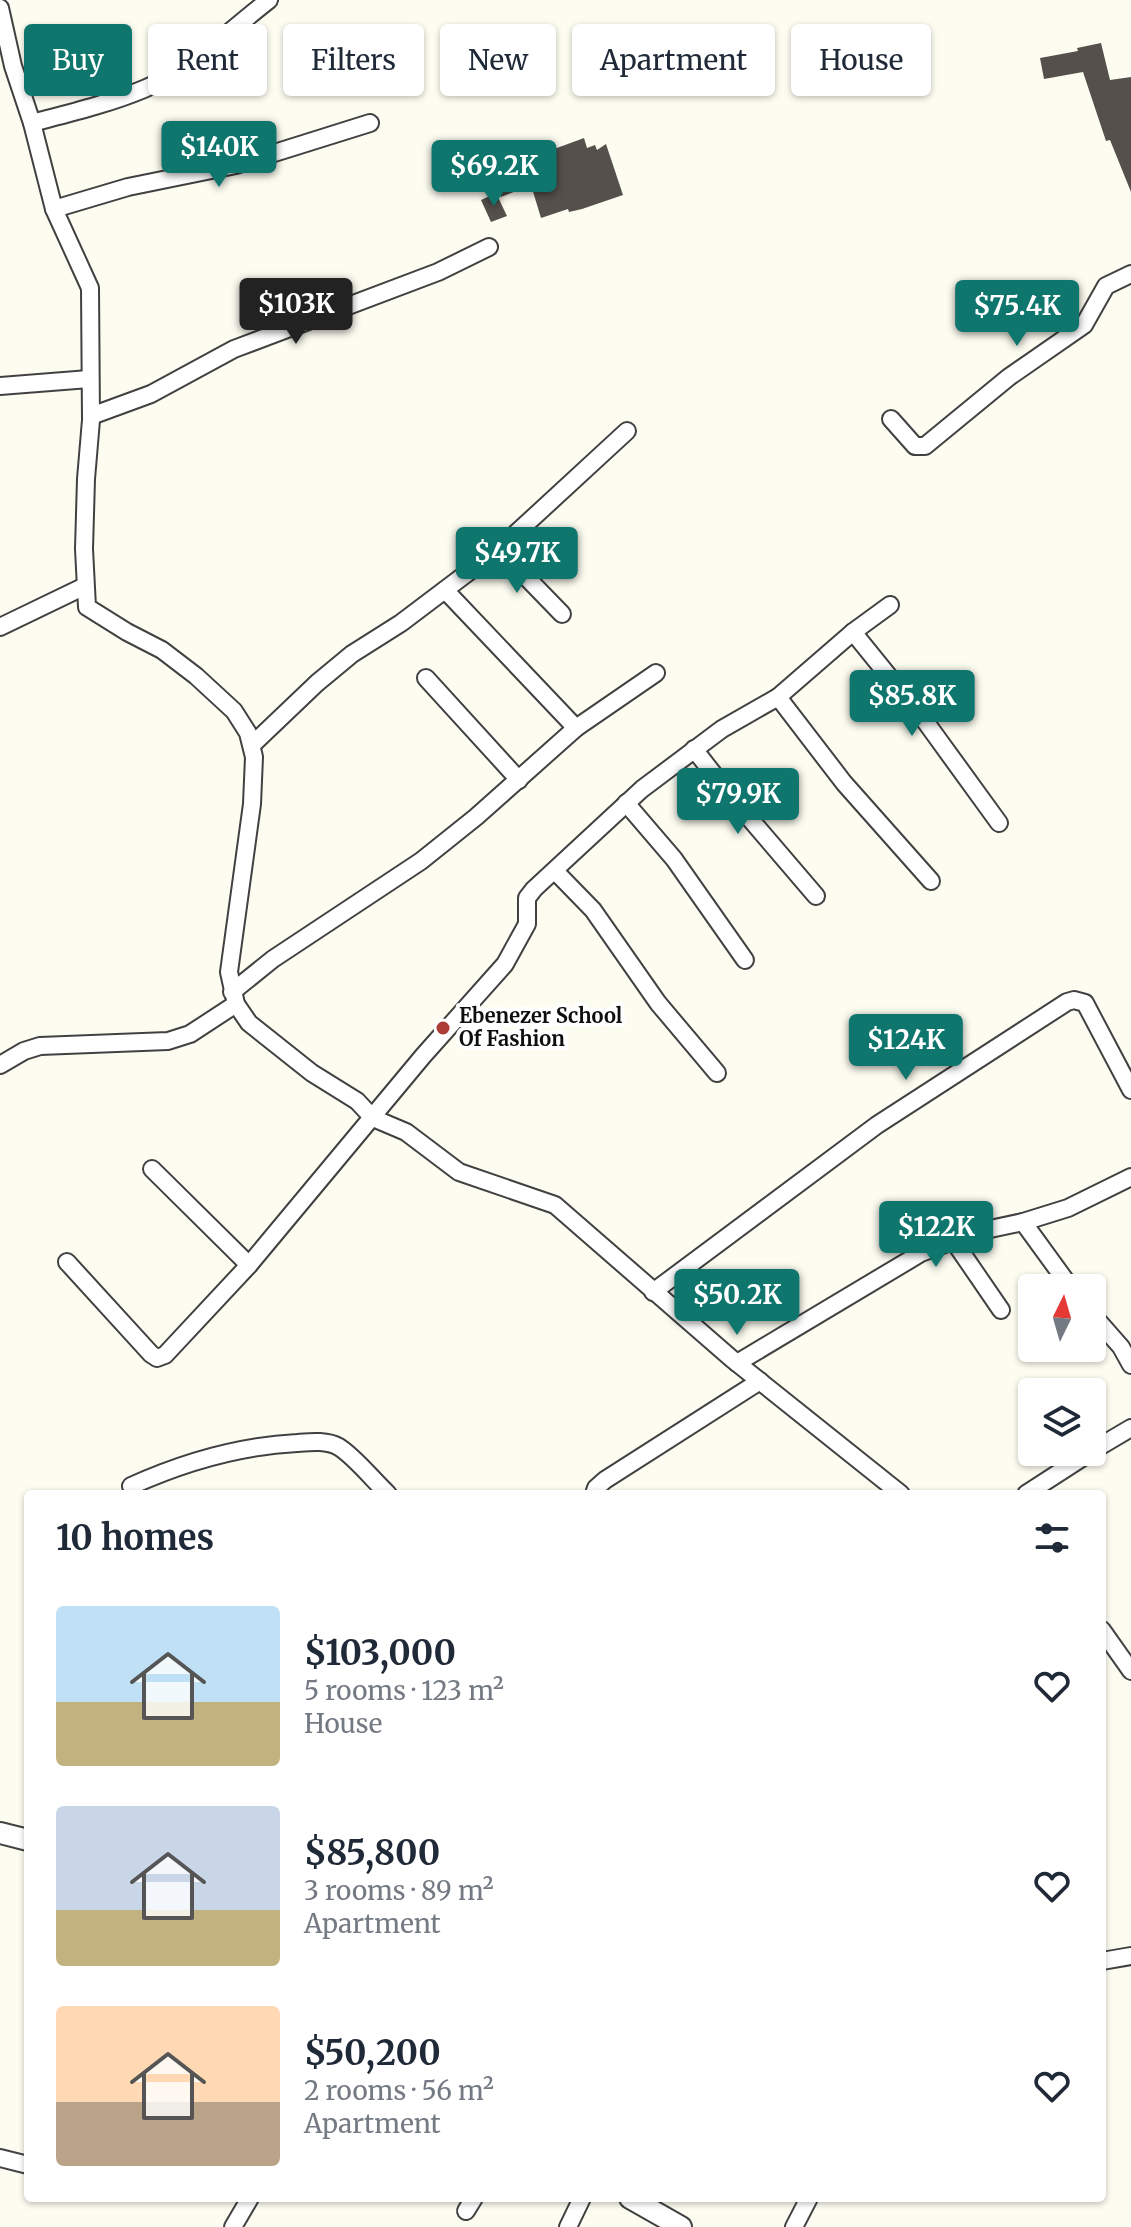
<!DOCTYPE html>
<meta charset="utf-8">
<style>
:root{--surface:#fff;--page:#f2f2f3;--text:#1f2937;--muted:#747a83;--accent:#0f766e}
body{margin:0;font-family:Merriweather,serif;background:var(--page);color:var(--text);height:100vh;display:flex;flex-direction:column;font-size:30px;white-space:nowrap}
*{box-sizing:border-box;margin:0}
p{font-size:26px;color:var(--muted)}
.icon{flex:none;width:44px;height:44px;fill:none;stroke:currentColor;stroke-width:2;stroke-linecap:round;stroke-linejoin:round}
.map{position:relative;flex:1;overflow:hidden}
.details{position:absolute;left:24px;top:1490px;width:1082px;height:712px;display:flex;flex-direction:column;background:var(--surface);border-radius:8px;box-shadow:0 2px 6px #0004}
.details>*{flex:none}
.top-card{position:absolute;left:24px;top:24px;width:1084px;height:72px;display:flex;gap:16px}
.needle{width:52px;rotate:5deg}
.fabs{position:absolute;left:1018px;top:1274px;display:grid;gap:16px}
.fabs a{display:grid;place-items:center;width:88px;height:88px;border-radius:8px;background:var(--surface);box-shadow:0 2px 6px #0004;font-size:40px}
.price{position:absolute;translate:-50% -68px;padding:0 18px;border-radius:8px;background:var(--accent);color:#fff;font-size:26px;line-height:52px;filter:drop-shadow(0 2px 4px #0008)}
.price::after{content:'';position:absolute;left:50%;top:48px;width:24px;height:18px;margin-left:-12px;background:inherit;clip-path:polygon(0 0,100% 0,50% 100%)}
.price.on{background:#222;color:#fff}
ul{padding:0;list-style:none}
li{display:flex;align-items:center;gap:24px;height:200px;padding:0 32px}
li span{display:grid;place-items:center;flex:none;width:224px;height:160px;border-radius:8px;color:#555}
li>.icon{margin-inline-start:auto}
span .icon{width:96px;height:96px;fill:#fffc;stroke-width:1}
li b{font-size:34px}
h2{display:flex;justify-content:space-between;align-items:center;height:96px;padding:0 32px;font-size:34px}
.pill{padding:0 28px;border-radius:8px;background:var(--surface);box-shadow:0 2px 6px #0004;font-size:28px;line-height:72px}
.pill.on{background:var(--accent);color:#fff}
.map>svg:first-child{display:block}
</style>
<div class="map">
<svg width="1131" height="2227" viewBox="0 0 1131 2227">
<rect width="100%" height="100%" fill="#fdfcf1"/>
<g fill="#55504c">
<polygon points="1101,43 1110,80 1131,77 1131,192 1110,140 1106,141 1083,72 1044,79 1040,58 1078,51 1077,48"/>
<polygon points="584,138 587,148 595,145 597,150 606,144 623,195 582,209 569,212 568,209 541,218 531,185 501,197 492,176 544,148 546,152"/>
<polygon points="496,193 507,216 491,222 481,200"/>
</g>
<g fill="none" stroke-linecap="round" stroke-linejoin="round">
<g stroke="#414141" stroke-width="20">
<g id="minor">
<polyline points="0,8 13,66 32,123 54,209 90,288 91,420 86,479 84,549 87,607 127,632 162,650 196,676 234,711 248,733 254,757 252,804 229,972 236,1004 249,1023 312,1073 357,1101 373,1118 406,1132 459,1172 555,1205 732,1359 901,1494"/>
<path d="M 32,123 C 70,113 108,104 144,89 C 190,70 230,30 269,0"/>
<polyline points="54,209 128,187 236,165 370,123"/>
<polyline points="0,386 89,379"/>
<polyline points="91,416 151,394 234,349 438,272 489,247"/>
<polyline points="891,419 915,446 925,446 1009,377 1084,325 1106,286 1131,274"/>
<polyline points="499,549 562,614"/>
<polyline points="445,590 576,728"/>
<polyline points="0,627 85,586"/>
<polyline points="853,632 925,721 999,823"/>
<polyline points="426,678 519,780"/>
<polyline points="778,697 844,783 931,881"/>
<polyline points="252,745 317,683 352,654 401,623 499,549 627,431"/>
<polyline points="694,749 733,799 816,896"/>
<polyline points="626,803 674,859 745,960"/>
<polyline points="555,871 593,910 658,1003 717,1073"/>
<polyline points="232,992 273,959 421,861 476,817 576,728 656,673"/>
<polyline points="0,1065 24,1051 40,1046 168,1041 190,1034 236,1004"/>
<polyline points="152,1169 249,1265"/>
<polyline points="1023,1222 1071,1288"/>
<polyline points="953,1240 1001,1310"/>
<polyline points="67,1262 151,1354 157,1358 165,1355 249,1265 423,1056 505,964 527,924 527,898 534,889 642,789 722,729 778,697 853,632 890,605"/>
<polyline points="653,1292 877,1125 1067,1002 1074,1000 1085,1003 1131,1090"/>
<polyline points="1092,1314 1121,1347 1131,1365"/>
<polyline points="737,1363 921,1253 976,1232 1023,1222 1068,1208 1131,1177"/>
<polyline points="1092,1451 1131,1428"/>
<path d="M 131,1486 C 184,1462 238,1446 297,1443 C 310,1442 327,1440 339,1447 C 355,1457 374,1481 388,1494"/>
<polyline points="594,1494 596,1488 605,1480 760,1381"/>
<polyline points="1026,1494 1091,1452"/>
<polyline points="1102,1630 1131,1671"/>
<polyline points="1102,1961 1131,1956"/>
<polyline points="0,2158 28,2165"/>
<polyline points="466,2211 474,2198"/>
<polyline points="233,2227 250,2198"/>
<polyline points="568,2227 582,2198"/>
<polyline points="794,2227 809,2198"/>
</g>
</g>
<g stroke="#414141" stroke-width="24">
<g id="tertiary">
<polyline points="0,1833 28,1840"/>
<polyline points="630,2198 681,2227"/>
</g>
</g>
<use href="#minor" stroke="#fff" stroke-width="16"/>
<use href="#tertiary" stroke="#fff" stroke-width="20"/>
</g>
<circle fill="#ad3c37" stroke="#fff" stroke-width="3" cx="443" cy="1028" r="8"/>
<g text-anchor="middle" stroke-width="8" stroke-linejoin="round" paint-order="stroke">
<g font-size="20" font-weight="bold" fill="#0e0e0e" stroke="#fff" text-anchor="start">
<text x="459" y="1023">Ebenezer School<tspan x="459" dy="23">Of Fashion</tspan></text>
</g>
</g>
</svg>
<div class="fabs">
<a><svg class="needle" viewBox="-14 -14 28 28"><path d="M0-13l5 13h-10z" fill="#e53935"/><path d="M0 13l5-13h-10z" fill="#747a83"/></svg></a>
<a><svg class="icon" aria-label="layers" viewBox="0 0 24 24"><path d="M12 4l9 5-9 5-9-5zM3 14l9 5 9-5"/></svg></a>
</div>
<b class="price" style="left:219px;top:189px">$140K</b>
<b class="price" style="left:494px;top:208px">$69.2K</b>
<b class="price on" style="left:296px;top:346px">$103K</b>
<b class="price" style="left:1017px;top:348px">$75.4K</b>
<b class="price" style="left:517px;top:595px">$49.7K</b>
<b class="price" style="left:912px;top:738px">$85.8K</b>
<b class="price" style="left:738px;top:836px">$79.9K</b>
<b class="price" style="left:906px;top:1082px">$124K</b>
<b class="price" style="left:936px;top:1269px">$122K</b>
<b class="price" style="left:737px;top:1337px">$50.2K</b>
<div class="top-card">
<a class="pill on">Buy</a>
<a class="pill">Rent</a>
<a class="pill">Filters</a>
<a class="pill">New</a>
<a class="pill">Apartment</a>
<a class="pill">House</a>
</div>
<section class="details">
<h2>10 homes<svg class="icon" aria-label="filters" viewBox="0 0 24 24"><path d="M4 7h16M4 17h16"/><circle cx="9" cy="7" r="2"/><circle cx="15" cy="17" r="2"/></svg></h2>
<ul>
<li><span style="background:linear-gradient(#bfe0f5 60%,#c2b280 0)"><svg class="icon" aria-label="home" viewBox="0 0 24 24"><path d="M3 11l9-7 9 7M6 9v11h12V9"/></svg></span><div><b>$103,000</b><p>5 rooms · 123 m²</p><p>House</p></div><svg class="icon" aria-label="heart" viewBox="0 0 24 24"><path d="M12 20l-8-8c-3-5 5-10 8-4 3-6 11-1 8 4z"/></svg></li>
<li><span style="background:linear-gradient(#c9d6e8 65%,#c2b280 0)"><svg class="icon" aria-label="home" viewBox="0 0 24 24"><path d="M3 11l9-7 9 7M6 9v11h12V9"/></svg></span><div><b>$85,800</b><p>3 rooms · 89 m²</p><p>Apartment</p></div><svg class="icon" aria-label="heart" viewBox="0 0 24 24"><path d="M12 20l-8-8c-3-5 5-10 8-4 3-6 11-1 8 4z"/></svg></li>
<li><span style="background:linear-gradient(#ffd9b3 60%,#b9a48a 0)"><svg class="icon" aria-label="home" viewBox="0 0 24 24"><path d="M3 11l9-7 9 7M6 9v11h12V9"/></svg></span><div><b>$50,200</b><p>2 rooms · 56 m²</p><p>Apartment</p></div><svg class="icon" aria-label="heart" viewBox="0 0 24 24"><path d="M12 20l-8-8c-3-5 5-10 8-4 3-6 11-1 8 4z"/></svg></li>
</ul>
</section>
</div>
